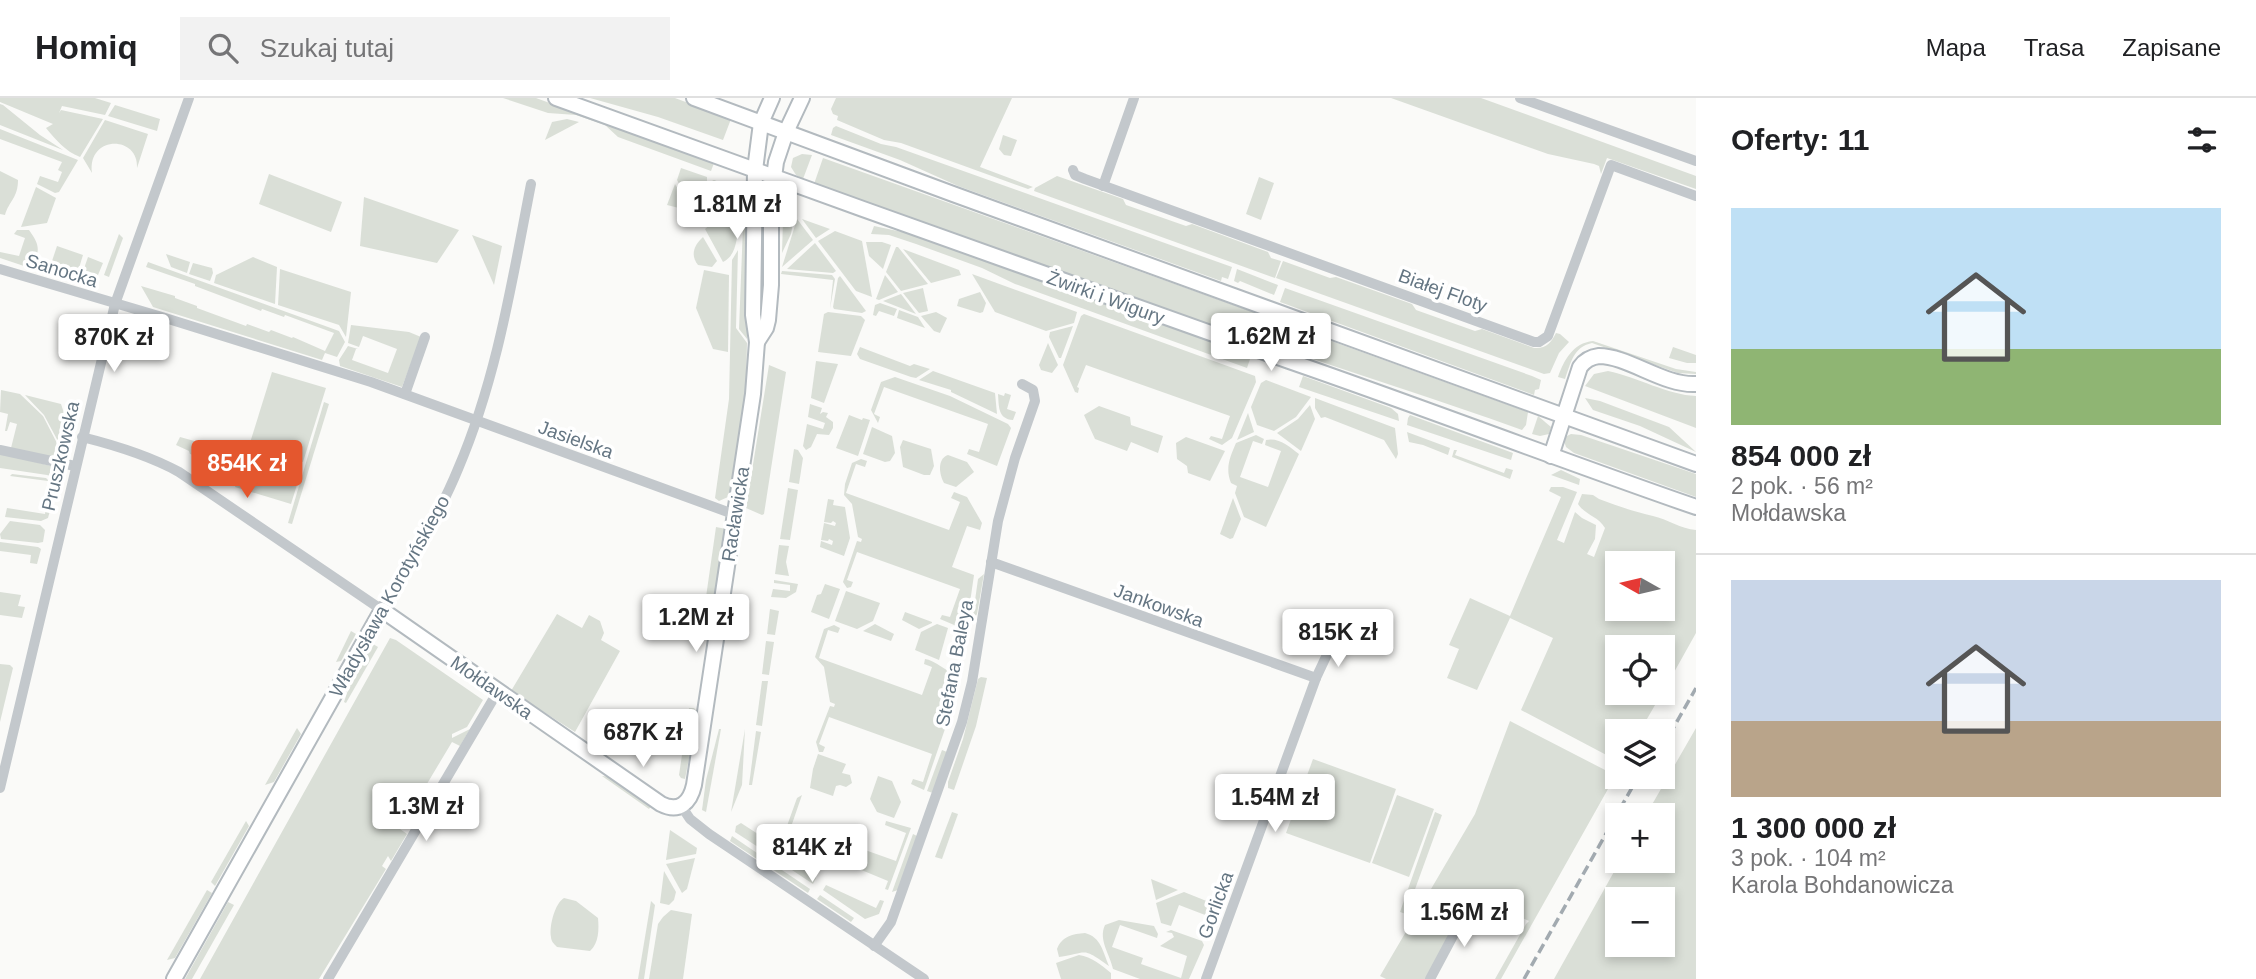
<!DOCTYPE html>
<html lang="pl">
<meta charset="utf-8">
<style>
:root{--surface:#fff;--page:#f2f2f2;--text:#202124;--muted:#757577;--line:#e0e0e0;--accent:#e4572e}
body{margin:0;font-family:Helvetica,sans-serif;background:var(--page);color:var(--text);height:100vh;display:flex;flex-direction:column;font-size:26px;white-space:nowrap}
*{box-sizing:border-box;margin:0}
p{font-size:23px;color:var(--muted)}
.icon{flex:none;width:38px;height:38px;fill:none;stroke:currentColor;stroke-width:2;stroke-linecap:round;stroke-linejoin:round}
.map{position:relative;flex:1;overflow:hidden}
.details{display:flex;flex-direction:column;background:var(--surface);width:560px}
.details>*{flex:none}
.needle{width:46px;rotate:278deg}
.controls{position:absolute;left:1605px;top:453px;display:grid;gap:14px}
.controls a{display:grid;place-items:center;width:70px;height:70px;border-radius:0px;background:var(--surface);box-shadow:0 4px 10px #0003;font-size:35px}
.price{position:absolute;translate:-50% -60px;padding:0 16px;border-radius:7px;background:#fff;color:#222;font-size:23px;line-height:46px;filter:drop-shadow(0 2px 4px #0008)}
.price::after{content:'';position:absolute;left:50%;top:42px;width:21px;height:16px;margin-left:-10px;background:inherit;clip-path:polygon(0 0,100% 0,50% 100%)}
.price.on{background:var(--accent);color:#fff}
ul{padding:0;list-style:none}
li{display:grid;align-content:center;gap:14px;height:371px;padding:0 35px}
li+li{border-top:2px solid var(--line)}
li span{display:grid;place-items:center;height:217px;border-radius:0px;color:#555}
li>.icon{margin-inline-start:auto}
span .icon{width:126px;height:126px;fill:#fffc;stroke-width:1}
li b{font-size:30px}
h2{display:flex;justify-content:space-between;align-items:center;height:84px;padding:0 35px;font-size:30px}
header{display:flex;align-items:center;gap:42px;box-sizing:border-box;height:98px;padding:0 35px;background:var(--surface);border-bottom:2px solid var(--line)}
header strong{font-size:33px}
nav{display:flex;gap:38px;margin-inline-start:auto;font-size:24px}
.search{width:490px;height:63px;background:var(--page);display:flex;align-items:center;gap:18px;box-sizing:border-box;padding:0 24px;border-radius:0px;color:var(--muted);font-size:26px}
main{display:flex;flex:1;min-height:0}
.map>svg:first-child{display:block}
</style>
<header>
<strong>Homiq</strong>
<div class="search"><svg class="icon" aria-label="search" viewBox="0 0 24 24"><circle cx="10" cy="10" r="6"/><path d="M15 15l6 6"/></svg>Szukaj tutaj</div>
<nav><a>Mapa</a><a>Trasa</a><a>Zapisane</a></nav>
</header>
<main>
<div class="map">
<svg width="1696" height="881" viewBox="0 0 1696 881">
<rect width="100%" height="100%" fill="#fafaf8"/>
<g fill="#dadfd7" fill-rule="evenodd">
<path d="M 0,0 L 95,0 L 111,5 L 105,17 L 62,8 L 59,15 L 61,12 L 103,21 L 80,59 C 65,53 56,42 46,30 L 53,26 L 0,4 Z"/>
<polygon points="503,0 536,0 714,65 711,73 618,39 605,27 576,17 548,15"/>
<polygon points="590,0 675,0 731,21 723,42 658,19"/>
<polygon points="836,0 1012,0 980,69 1033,89 1028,91 901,45 884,42 837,22 838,18 833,16 831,11"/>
<polygon points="1391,0 1481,0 1696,78 1696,91 1607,60 1601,76 1599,68 1594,66 1548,56"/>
<polygon points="0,6 3,7 40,37 63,52 0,27"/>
<polygon points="115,7 160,21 157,33 108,18"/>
<polygon points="567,21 579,24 545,42 552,24"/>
<path d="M 105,22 L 148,36 L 137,70 C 139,37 87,37 92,75 L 83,60 Z"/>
<polygon points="836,28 881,46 896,49 1232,169 1228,181 1222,179 1221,183 958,88 900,62 831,37 833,30"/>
<polygon points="0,31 78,62 59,94 55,95 37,86 40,78 58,84 62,74 58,72 62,64 0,41"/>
<polygon points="1003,37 1017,42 1011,58 1004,57 999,51"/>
<polygon points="802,56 812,57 803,81 796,77 791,69 793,60"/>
<polygon points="823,60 1267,219 1259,242 1184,219 814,86"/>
<path d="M 681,70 L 707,79 C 708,90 701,103 693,110 L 677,82 Z"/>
<path d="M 0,73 L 18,82 C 18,100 9,103 5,117 L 0,116 Z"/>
<polygon points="269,76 342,104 331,134 259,106"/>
<polygon points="1057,78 1123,101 1126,107 1186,128 1192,126 1268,154 1271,160 1281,163 1275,180 1034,93 1035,90"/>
<polygon points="1259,79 1274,85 1261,122 1246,116"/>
<polygon points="714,82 727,87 720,96 722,98 731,90 738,99 703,129 698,118 710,84"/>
<polygon points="675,86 688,110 687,112 667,107"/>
<polygon points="36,89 56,100 47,125 21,129"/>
<polygon points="364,99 459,132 437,165 360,148"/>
<polygon points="744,102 749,102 747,241 739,231"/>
<path d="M 738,103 C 737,122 742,155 723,164 L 705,131 Z"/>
<polygon points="789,118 794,119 791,136 782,155 783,121"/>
<polygon points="797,121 813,142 782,169"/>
<polygon points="802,121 830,131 816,140"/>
<polygon points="874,128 912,136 1251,258 1247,270 1015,186 982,170 916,146 889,137 871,136"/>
<path d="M 17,132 L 29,132 C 41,149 39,151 33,171 L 0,160 L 0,154 L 19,158 L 25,140 L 14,136 Z"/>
<polygon points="835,133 862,143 872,199 856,193 818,143"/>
<polygon points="119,136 123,140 109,179 104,177"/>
<polygon points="472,137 502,148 494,187"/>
<path d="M 703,139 L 717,163 L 712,169 L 698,167 C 690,157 694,147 703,139 Z"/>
<polygon points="866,144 882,144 891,147 883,171 869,158"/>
<polygon points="815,145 836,173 833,175 787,171"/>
<polygon points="57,148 83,157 75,183 48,175"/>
<polygon points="896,149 898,149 928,186 901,193 886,174"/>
<polygon points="903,151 959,172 961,177 931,185"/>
<polygon points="738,152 736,230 747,245 746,290 731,394 728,399 719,403 715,400 729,301 732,162"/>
<polygon points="166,156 190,164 187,175 171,169"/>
<polygon points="88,159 103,165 93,189 79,185"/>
<polygon points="253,159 277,169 275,206 214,185 216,177"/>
<path d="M 1283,163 L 1330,180 L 1336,179 L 1412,206 L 1416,212 L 1475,233 L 1482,231 L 1534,250 C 1546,251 1551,245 1556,235 L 1560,236 L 1569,244 L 1559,255 L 1550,275 L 1544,276 L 1276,180 Z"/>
<polygon points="148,164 339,233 345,244 337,259 325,255 322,262 153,209 141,188 175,198 175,200 197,208 197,210 246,228 247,226 269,234 271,232 292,240 293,239 325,253 334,235 285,217 284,219 262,211 261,213 195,188 195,186 146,169"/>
<polygon points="193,165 212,170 213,175 210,183 189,176"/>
<polygon points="280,171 351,194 346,239 339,227 278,207"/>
<polygon points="1237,171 1278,187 1274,197 1240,183 1238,185 1234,183"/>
<polygon points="704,172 729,177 728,254 713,251 696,210"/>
<polygon points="782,173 832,177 835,181 830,211 833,182 781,176"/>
<polygon points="972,176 1077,214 1074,225 1046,233 995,214"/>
<polygon points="885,177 898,194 879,202 876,201"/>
<polygon points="840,178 866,213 862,215 834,211 833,209 838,180"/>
<polygon points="923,190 928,213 919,215 903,195"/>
<polygon points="1285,190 1532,278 1541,282 1539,291 1535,292 1534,297 1280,204"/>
<polygon points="980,194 986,205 983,214 980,215 957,208 959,201"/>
<polygon points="901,196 916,216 883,203"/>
<polygon points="880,205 897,211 894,218 879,213 876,218 873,217 875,207"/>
<polygon points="899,212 918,219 925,230 897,220"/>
<polygon points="828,214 861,218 865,222 851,258 818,254 824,216"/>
<polygon points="936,214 947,220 940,235 934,233 921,218"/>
<polygon points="1084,216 1255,278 1256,284 1232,340 1222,347 1209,341 1211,338 1222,341 1230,318 1086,267 1077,289 1079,290 1078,295 1075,294 1063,267 1081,218"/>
<path d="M 1273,222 L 1528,314 L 1526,327 L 1522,332 C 1437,301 1350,275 1265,244 Z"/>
<polygon points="351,227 409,234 421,239 402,289 340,268 339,262 348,248 358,251 356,251 352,262 388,275 397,251 363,238 359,249 348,245"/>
<polygon points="1073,228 1061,260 1059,260 1049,239 1050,234"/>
<path d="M 1593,243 L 1676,271 L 1696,274 L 1696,276 L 1678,275 L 1592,245 C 1573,249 1571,265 1565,281 L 1558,279 C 1564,262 1573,245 1593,243 Z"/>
<polygon points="1048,245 1058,267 1052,275 1041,272 1039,267"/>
<polygon points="860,249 910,268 914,266 930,271 916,280 911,279 860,261 857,256"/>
<polygon points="1673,249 1696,257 1696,265 1687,265 1669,260"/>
<polygon points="816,263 838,266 824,305 811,300"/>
<polygon points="769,267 786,274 764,416 762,417 746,410"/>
<polygon points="933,273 995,295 997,316 951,294 951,292 919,282"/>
<path d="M 1608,273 C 1637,279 1668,297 1696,298 L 1696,330 L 1585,288 L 1594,276 Z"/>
<polygon points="272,274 326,290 303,364 249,348"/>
<polygon points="1303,278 1391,310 1398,316 1399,323 1299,289"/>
<polygon points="895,279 950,298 1008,326 1011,330 997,368 967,356 969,351 979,354 988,326 884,289 874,316 880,319 878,325 871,312 881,284"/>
<polygon points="1266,282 1311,299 1296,319 1274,333 1257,327 1251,309 1261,285"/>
<polygon points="1,292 20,296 43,318 60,351 60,361 11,350 17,326 10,324 7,333 5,333 8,316 0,314"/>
<path d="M 1005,295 L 1011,297 L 1007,311 L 1016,314 L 1013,322 C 998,321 999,309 998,296 L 1004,298 Z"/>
<polygon points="25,297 61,306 66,321 60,347 44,317"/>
<polygon points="1315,300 1395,330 1398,356 1396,361 1384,342 1325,319 1321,320 1315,310"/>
<polygon points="1585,300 1600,303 1669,329 1696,354 1640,328 1593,312"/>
<polygon points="324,304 329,306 292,426 288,425"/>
<polygon points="810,306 822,310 820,316 823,314 828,315 826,319 833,324 833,330 829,337 817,336 811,349 806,352 803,348 807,326 823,331 825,325 808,319"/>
<polygon points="1310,307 1315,321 1301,353 1277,335 1298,321"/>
<polygon points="1099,308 1130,319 1131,327 1163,338 1158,355 1131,344 1127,353 1095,341 1084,317"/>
<polygon points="1248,315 1254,334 1237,342"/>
<polygon points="849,317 862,322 863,320 870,322 858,358 836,350"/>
<polygon points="1410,317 1513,355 1511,362 1407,327 1408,320"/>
<polygon points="1538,318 1551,329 1549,336 1540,338 1532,336"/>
<polygon points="872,329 892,338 895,355 890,363 885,364 863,356"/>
<polygon points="1407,334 1450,350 1448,357 1423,347 1409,344"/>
<polygon points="1571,336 1581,337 1696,376 1696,399 1574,355 1566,349 1564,343 1565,339"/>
<path d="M 1256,337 L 1264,341 L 1262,346 L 1253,343 L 1240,379 L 1268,389 L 1281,353 L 1265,347 L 1266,342 C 1279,339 1290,349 1299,356 L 1266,429 L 1244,419 L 1235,395 L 1237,388 L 1231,385 C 1225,370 1230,359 1236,345 Z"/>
<polygon points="180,339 223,351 219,366 190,356 189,353 176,347"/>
<polygon points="1186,339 1225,353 1210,383 1188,375 1187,368 1177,361 1176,345"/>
<polygon points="903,342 931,351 934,368 930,377 924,377 903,369 900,349"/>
<polygon points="794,351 798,352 803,360 799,386 789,384"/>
<polygon points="1454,352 1457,352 1455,357 1504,375 1506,370 1513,372 1510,381 1452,359"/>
<polygon points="245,354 302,371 291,406 235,389"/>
<polygon points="0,355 59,370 56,380 47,377 0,370"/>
<path d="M 948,357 L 967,364 L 974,374 L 956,389 L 944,385 C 939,376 937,361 948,357 Z"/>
<polygon points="861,361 867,363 865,369 856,366 846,395 949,432 960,404 951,400 954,394 967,399 982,425 980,432 967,428 952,469 974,477 966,532 940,521 942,517 950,519 960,491 857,454 847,482 853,484 851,489 847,490 843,484 857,443 861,444 862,441 858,439 852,406 844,397 845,386 852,365"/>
<polygon points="1561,372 1580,381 1579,387 1551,377"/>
<polygon points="12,376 46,380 55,389 52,398 46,397 48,383 10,378"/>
<path d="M 1551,389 L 1563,389 L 1577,394 L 1557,442 L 1564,445 L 1575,414 L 1582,420 L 1596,427 L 1595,441 L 1587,456 L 1594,459 L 1605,430 C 1598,418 1585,417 1578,406 L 1582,396 L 1593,397 L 1599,401 C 1617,408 1635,414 1653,418 C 1667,421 1681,431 1696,432 L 1696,535 L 1663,594 L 1662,550 L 1617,550 L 1617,595 L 1662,595 L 1640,633 L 1617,634 L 1617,675 L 1501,881 L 1495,881 L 1526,826 L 1529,823 L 1465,794 L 1461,800 L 1464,809 L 1426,881 L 1386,881 L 1380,878 L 1475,716 L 1510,623 L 1607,673 L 1614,661 L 1521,612 L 1553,540 L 1510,520 L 1477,592 L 1447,580 L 1459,551 L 1449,547 L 1470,500 L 1510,518 L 1561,399 L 1549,393 ZM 1617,466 L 1662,466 L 1662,511 L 1617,511 Z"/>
<polygon points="788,390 798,392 790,442 780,441"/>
<polygon points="1233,400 1241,421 1233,440 1230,441 1220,436"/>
<polygon points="828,401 834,402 833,407 845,409 850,440 844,458 820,449 821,443 832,447 833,443 829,441 828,443 821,442 824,425 835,428 836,425 833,423 831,425 824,424"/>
<polygon points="47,404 51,409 48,420 41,423 5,419 7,410 45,416"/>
<polygon points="10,423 40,427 45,432 43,444 38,445 1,441 0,436"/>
<polygon points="716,429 726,431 711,531 707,535 701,534"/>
<polygon points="0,444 38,449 41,451 37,466 30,465 31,457 0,453"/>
<polygon points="779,447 789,448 786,464 789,478 775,476"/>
<polygon points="984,476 977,516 972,524 978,481"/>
<polygon points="774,482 798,486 796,494 786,500 771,499 773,491 790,493 790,487 774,485"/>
<polygon points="825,486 840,491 829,521 811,514 817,497 821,496"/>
<polygon points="846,493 880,505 873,523 857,531 835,523"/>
<polygon points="0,494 21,497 18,508 25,509 22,520 0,517"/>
<polygon points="770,511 779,513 775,537 767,536"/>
<polygon points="905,514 932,524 932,525 919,531 902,522"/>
<polygon points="557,516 582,530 589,517 600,523 604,535 601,542 620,553 575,634 511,593"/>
<polygon points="875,526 894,536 891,543 863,533"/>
<polygon points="937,526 948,530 939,562 915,552 921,534"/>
<path d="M 834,527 L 840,530 L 838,535 L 828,532 L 819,560 L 922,597 L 932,569 L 924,566 L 925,561 C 934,562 948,574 958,578 L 946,628 L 924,692 L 911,686 L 913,681 L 923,684 L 932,656 L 829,619 L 819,646 L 825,649 L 823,654 L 819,654 L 816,644 L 830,608 L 834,609 L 835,606 L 830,604 L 824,569 L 815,559 L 824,531 Z"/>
<polygon points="351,533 356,536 341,563 336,564"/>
<polygon points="390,540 396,542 483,602 467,629 452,636 452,640 470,631 460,648 452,644 400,731 407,736 391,763 388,758 382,768 386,771 319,881 200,881"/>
<polygon points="766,543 774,544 769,577 762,576"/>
<polygon points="373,546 378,549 346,605 344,604 350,586"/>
<polygon points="0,566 10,567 13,570 0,624"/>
<polygon points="981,579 987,580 976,628 954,692 948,690 948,684 963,641 978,581"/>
<polygon points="762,583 768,583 762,628 756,627"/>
<polygon points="689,610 694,610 698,615 685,681 681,680 679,677"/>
<polygon points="297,630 301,636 274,684 265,687"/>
<path d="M 1696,630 L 1696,881 L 1554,881 L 1620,763 L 1662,763 L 1662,718 L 1646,717 ZM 1617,802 L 1662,802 L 1662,847 L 1617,847 Z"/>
<polygon points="719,631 721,631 706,714 702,712 706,682"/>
<polygon points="745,631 742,687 731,714"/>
<polygon points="756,633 761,634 752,687 749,687"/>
<polygon points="942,652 947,654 933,695 927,693"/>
<polygon points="818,656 846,666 842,675 850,677 852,685 846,689 840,687 836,688 833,698 810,690 813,671"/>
<polygon points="1313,661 1396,691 1370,765 1286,735"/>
<polygon points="602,678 612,679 652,707 649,711"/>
<polygon points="878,678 892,683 901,704 894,720 877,714 870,701"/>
<polygon points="802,697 792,726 896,763 906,735 885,727 886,723 911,730 888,792 885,791 888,783 830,759 824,767 816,760 783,739 797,700"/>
<polygon points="1397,697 1434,711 1409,779 1372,765"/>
<polygon points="952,714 958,716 942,761 935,759"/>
<polygon points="1435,714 1442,717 1406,816 1400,814"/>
<polygon points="246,723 249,728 215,788 211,784"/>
<polygon points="741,725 764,740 758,749 735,734 736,728"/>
<polygon points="670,732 697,750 696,756 666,762"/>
<polygon points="913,736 917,738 898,792 892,794"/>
<polygon points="732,738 810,791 808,795 730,743"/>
<polygon points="775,747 813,771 816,780 813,786 768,756"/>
<polygon points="695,760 687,791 682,795 666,766"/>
<polygon points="664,773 676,794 674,802 669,807 660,805"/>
<polygon points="1151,781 1178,792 1156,802"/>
<polygon points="826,787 876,810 880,802 884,803 879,816 865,821 823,792"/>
<polygon points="207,792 212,795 175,860 167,862"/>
<polygon points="1184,794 1214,806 1217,809 1213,820 1179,807 1171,828 1161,825 1156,805"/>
<polygon points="820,797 854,820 851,824 817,801"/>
<path d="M 564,800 L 576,803 L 598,820 C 599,831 599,845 590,853 L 557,849 C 554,846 551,843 551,839 C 549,828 555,805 564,800 Z"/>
<polygon points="651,803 655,807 644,881 638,881"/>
<polygon points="228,804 234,807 192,881 185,881"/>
<polygon points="671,812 692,816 683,881 649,881 658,826 663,819"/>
<path d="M 1119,822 L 1154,828 L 1158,836 L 1157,840 L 1120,827 L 1112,849 L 1143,860 L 1141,866 L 1181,880 L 1187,858 L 1160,848 L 1174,839 L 1172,835 L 1166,834 L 1171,832 L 1202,843 L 1204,847 L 1189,881 L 1140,881 L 1113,871 C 1110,856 1098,842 1105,827 Z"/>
<path d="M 1085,835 C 1101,839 1103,854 1109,868 C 1081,848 1088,855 1059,859 L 1057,851 C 1062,838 1073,836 1085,835 Z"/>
<path d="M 1079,857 C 1092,859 1101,867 1111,875 L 1111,881 L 1061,881 L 1056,865 Z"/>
</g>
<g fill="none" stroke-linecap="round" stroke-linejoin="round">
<g stroke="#b3babf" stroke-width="18">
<g id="secondary">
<path d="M 556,0 C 800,89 1044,176 1289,263 C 1425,310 1560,362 1696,409"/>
<polyline points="694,0 953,96 1696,366"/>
<polyline points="757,244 766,230 768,222 771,187 771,102 776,64 786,34 802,0"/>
<path d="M 1551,358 L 1580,269 C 1585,262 1591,259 1599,258 C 1628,258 1664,288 1696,286"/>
<path d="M 174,881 L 382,512 L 661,706 C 679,715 690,705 694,687 L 753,296 L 757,244 L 753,217 L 755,72 L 761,25 L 772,0"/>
</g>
</g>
<g stroke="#c3c8cc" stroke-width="10">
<polyline points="1520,0 1696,63"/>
<polyline points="1073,72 1075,77 1085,81 1534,244 1539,244 1548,238 1611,67 1696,98"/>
<polyline points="1103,88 1134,0"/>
<polyline points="0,171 162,219 371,284 736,417"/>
<polyline points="405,296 425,239"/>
<path d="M 82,339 C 114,347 150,358 179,374 L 382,512 C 408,466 438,420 458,371 C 497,280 512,183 531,86"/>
<polyline points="0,352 75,368"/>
<polyline points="991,464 1316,580"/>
<polyline points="0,690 115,206 189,0"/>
<polyline points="682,709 690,721 709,736 924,881"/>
<polyline points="874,848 891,824 962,624 972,584 998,423 1015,360 1035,303 1033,292 1022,286"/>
<polyline points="328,881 498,593"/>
<polyline points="1206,881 1316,580 1331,548"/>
<polyline points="1430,881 1470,806"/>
</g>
<use href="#secondary" stroke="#fff" stroke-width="14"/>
<g stroke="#a2aab0" stroke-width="3.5" stroke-dasharray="10 5" stroke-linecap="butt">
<polyline points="1662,650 1696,590"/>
<polyline points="1524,881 1638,679"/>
</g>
</g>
<g text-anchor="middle" stroke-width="7" stroke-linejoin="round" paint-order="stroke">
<g font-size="19" fill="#657683" stroke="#fff">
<text transform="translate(62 172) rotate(17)" y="7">Sanocka</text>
<text transform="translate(1443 192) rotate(20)" y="7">Białej Floty</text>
<text transform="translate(1106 199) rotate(20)" y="7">Żwirki i Wigury</text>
<text transform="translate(576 341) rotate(20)" y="7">Jasielska</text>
<text transform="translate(60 358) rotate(-77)" y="7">Pruszkowska</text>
<text transform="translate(735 416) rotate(-81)" y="7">Racławicka</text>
<text transform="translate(389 498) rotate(-61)" y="7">Władysława Korotyńskiego</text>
<text transform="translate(1159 507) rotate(20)" y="7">Jankowska</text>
<text transform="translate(954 565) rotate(-79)" y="7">Stefana Baleya</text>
<text transform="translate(492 589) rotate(35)" y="7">Mołdawska</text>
<text transform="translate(1215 807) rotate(-70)" y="7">Gorlicka</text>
</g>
</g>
</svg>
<div class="controls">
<a><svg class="needle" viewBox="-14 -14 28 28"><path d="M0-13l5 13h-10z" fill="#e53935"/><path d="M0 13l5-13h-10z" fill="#757577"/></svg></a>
<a><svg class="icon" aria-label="locate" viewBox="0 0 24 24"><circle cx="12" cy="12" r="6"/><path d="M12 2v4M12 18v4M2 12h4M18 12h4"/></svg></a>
<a><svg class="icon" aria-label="layers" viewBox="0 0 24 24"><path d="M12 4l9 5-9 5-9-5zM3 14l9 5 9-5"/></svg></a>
<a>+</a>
<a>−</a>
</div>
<b class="price" style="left:737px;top:143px">1.81M zł</b>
<b class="price" style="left:1271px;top:275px">1.62M zł</b>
<b class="price" style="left:114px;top:276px">870K zł</b>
<b class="price on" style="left:247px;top:402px">854K zł</b>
<b class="price" style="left:696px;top:556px">1.2M zł</b>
<b class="price" style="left:1338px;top:571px">815K zł</b>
<b class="price" style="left:643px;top:671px">687K zł</b>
<b class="price" style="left:1275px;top:736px">1.54M zł</b>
<b class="price" style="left:426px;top:745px">1.3M zł</b>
<b class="price" style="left:812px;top:786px">814K zł</b>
<b class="price" style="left:1464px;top:851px">1.56M zł</b>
</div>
<section class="details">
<h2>Oferty: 11<svg class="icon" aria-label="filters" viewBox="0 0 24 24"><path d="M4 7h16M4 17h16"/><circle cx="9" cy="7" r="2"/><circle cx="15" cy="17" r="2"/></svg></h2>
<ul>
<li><span style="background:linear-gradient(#bfe0f5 65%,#8fb573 0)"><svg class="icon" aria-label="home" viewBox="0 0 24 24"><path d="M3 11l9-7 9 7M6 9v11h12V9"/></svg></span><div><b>854 000 zł</b><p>2 pok. · 56 m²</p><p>Mołdawska</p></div></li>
<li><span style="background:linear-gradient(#c9d6e8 65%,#b9a48a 0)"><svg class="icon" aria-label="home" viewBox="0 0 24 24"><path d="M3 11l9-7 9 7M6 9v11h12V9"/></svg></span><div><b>1 300 000 zł</b><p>3 pok. · 104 m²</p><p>Karola Bohdanowicza</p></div></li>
</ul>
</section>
</main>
